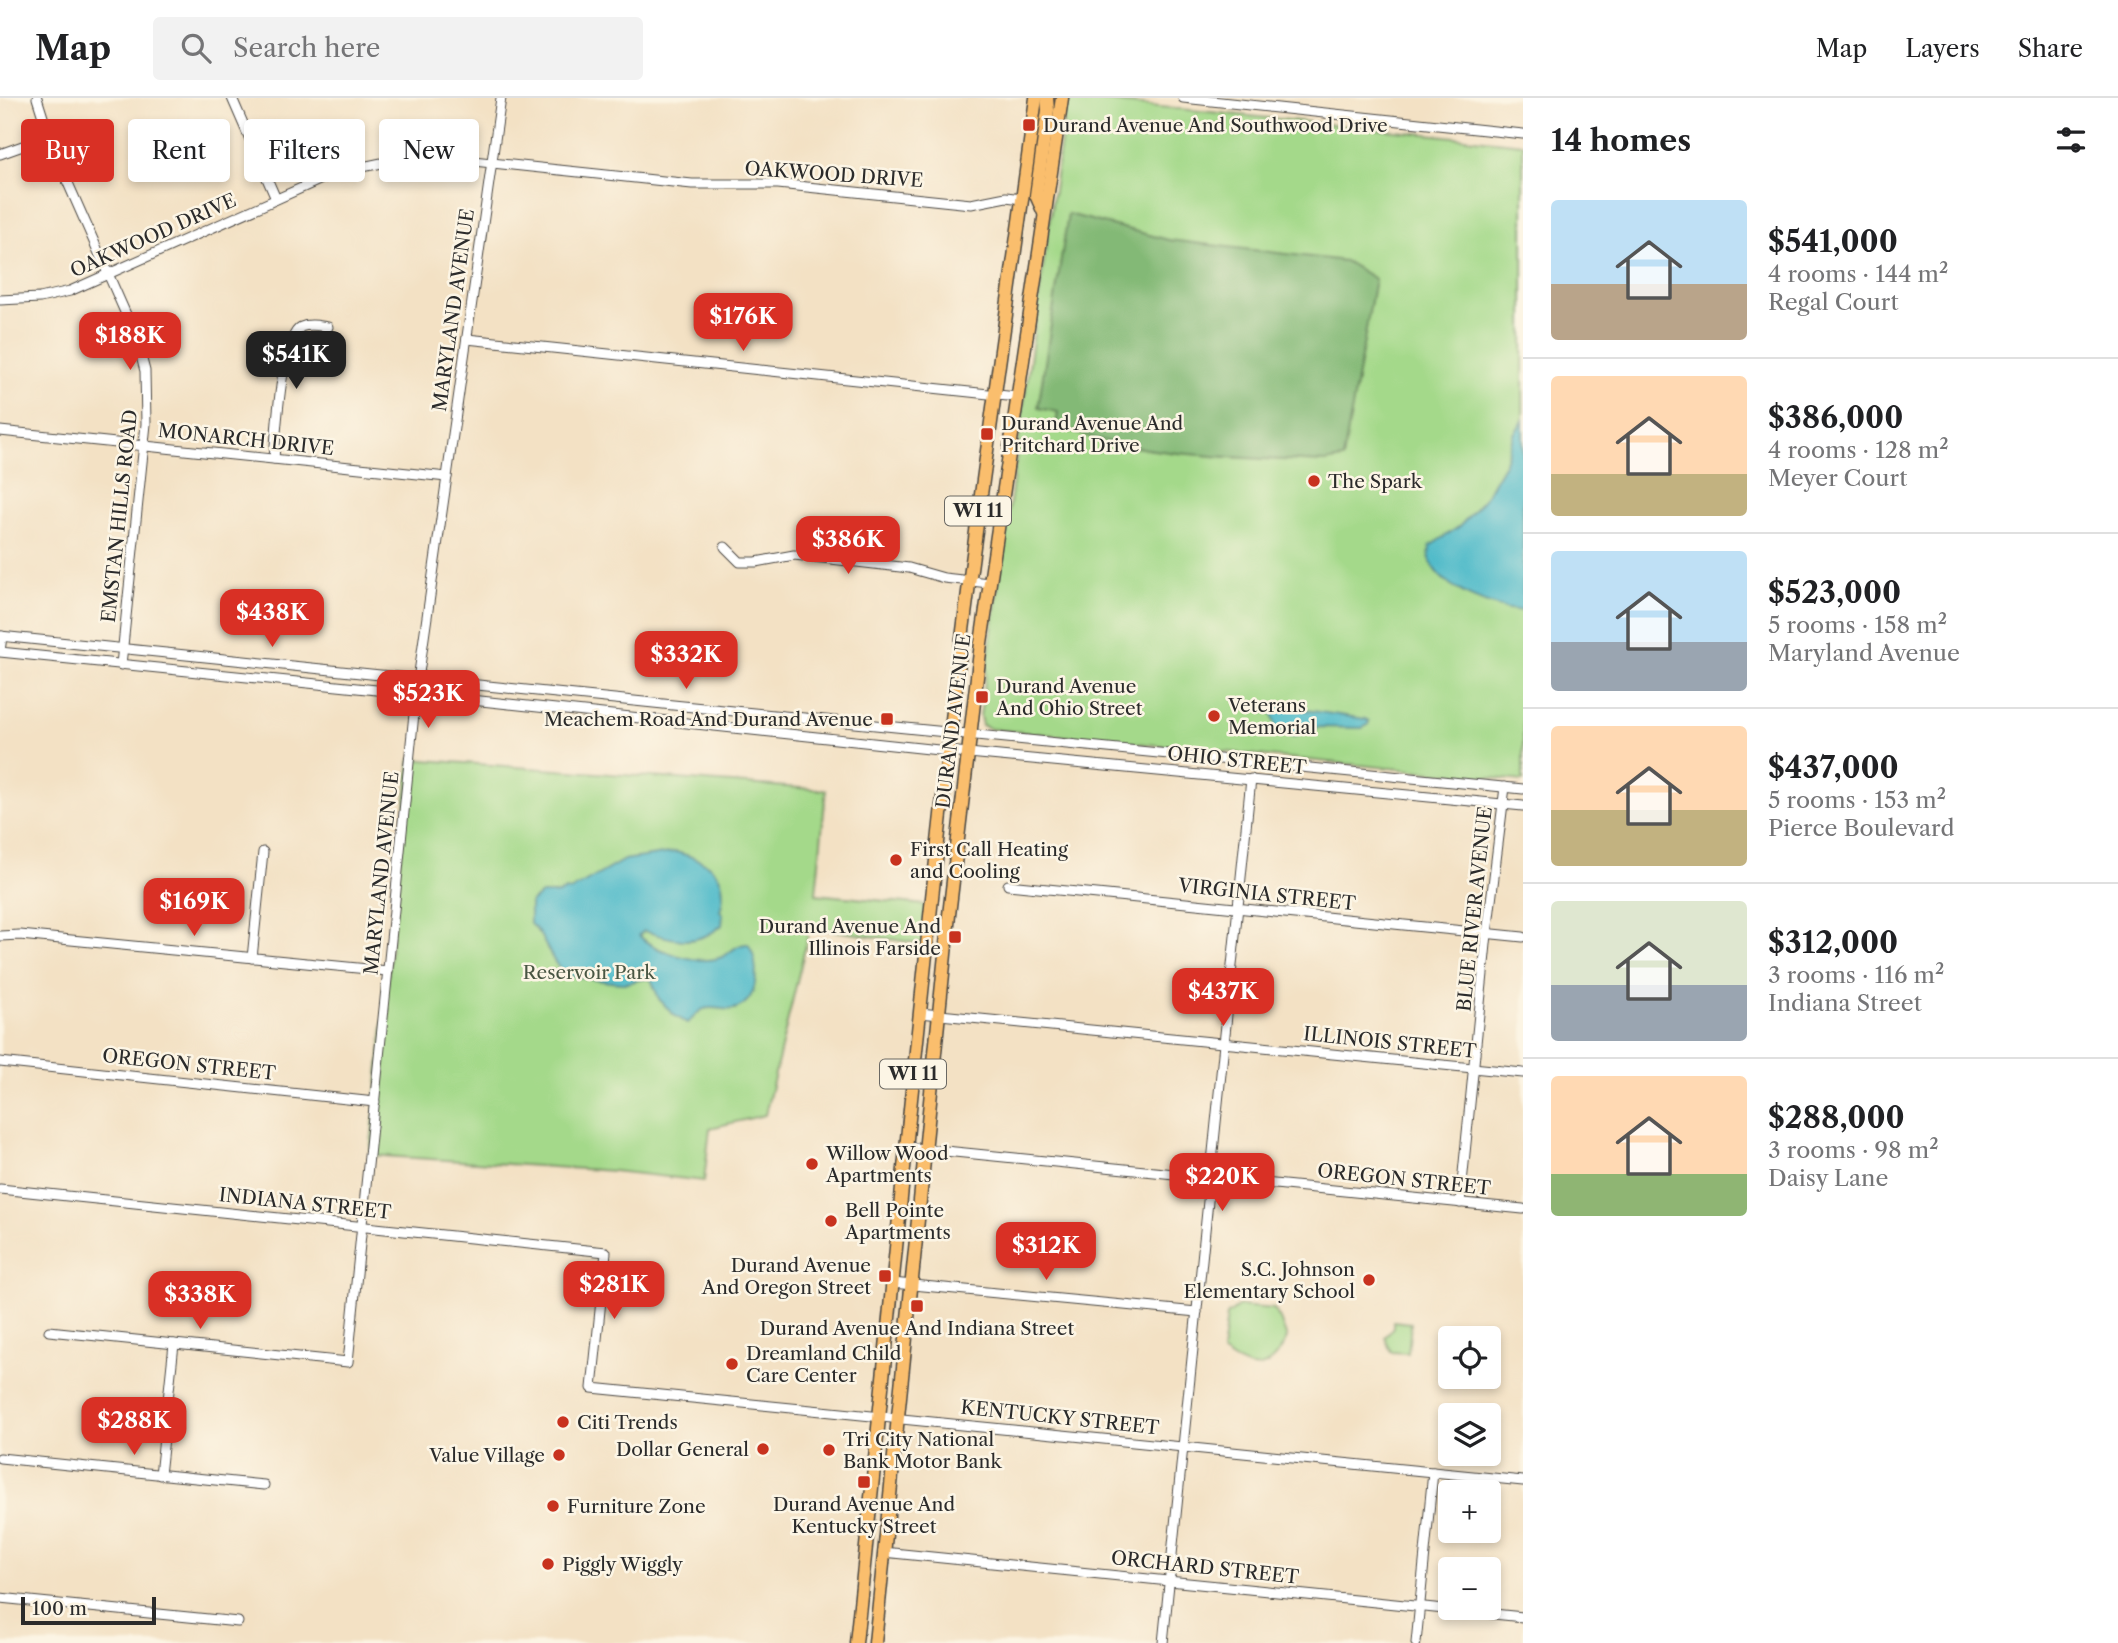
<!DOCTYPE html>
<meta charset="utf-8">
<style>
:root{--surface:#fff;--page:#f2f2f2;--text:#202124;--muted:#757577;--line:#e0e0e0;--accent:#d93025}
body{margin:0;font-family:"Libre Caslon Text",serif;background:var(--page);color:var(--text);height:100vh;display:flex;flex-direction:column;font-size:26px;white-space:nowrap}
*{box-sizing:border-box;margin:0}
p{font-size:23px;color:var(--muted)}
.icon{flex:none;width:38px;height:38px;fill:none;stroke:currentColor;stroke-width:2;stroke-linecap:round;stroke-linejoin:round}
.map{position:relative;flex:1;overflow:hidden}
.sheet{display:flex;flex-direction:column;background:var(--surface);width:595px}
.sheet>*{flex:none}
.banner{position:absolute;left:21px;top:21px;width:665px;height:63px;display:flex;gap:14px}
.buttons{position:absolute;left:1438px;top:1228px;display:grid;gap:14px}
.buttons a{display:grid;place-items:center;width:63px;height:63px;border-radius:7px;background:var(--surface);box-shadow:0 4px 10px #0003;font-size:35px}
.scale{position:absolute;left:21px;bottom:18px;width:135px;box-sizing:border-box;padding-left:7px;border:4px solid #2b2b2b;border-top:0;font-size:19px;line-height:24px;white-space:nowrap;color:#2b2b2b;-webkit-text-stroke:5px #fcf5e5;paint-order:stroke}
.price{position:absolute;translate:-50% -60px;padding:0 16px;border-radius:14px;background:var(--accent);color:#fff;font-size:23px;line-height:46px;filter:drop-shadow(0 2px 4px #0008)}
.price::after{content:'';position:absolute;left:50%;top:42px;width:21px;height:16px;margin-left:-10px;background:inherit;clip-path:polygon(0 0,100% 0,50% 100%)}
.price.current{background:#222;color:#fff}
ul{padding:0;list-style:none}
li{display:flex;align-items:center;gap:21px;height:175px;padding:0 28px}
li+li{border-top:2px solid var(--line)}
li span{display:grid;place-items:center;flex:none;width:196px;height:140px;border-radius:7px;color:#555}
li>.icon{margin-inline-start:auto}
span .icon{width:84px;height:84px;fill:#fffc;stroke-width:1}
li b{font-size:30px}
h2{display:flex;justify-content:space-between;align-items:center;height:84px;padding:0 28px;font-size:30px}
.tag{padding:0 24px;border-radius:7px;background:var(--surface);box-shadow:0 4px 10px #0003;font-size:24px;line-height:63px}
.tag.current{background:var(--accent);color:#fff}
header{display:flex;align-items:center;gap:42px;box-sizing:border-box;height:98px;padding:0 35px;background:var(--surface);border-bottom:2px solid var(--line)}
header strong{font-size:33px}
nav{display:flex;gap:38px;margin-inline-start:auto;font-size:24px}
.search{width:490px;height:63px;background:var(--page);display:flex;align-items:center;gap:18px;box-sizing:border-box;padding:0 24px;border-radius:7px;color:var(--muted);font-size:26px}
main{display:flex;flex:1;min-height:0}
.map>svg:first-child{display:block}
</style>
<header>
<strong>Map</strong>
<div class="search"><svg class="icon" aria-label="search" viewBox="0 0 24 24"><circle cx="10" cy="10" r="6"/><path d="M15 15l6 6"/></svg>Search here</div>
<nav><a>Map</a><a>Layers</a><a>Share</a></nav>
</header>
<main>
<div class="map">
<svg width="1523" height="1545" viewBox="0 0 1523 1545">
<rect width="100%" height="100%" fill="#fcf5e5"/>
<filter id="ink" filterUnits="userSpaceOnUse"><feTurbulence type="fractalNoise" baseFrequency=".0143" numOctaves="2"/><feDisplacementMap in="SourceGraphic" scale="14" xChannelSelector="R" yChannelSelector="G"/><feConvolveMatrix kernelMatrix="1 2 1 2 8 2 1 2 1" color-interpolation-filters="sRGB"/></filter>
<filter id="wash" filterUnits="userSpaceOnUse"><feTurbulence type="fractalNoise" baseFrequency=".00686" numOctaves="4" result="noise"/><feDisplacementMap in="SourceGraphic" scale="28" xChannelSelector="R" yChannelSelector="G"/><feGaussianBlur stdDeviation="1.57" result="paint"/><feColorMatrix in="noise" values="0 0 0 0 0 0 0 0 0 0 0 0 0 0 0 0 0 1.4 0 .05"/><feComposite in="paint" operator="in"/></filter>
<g filter="url(#wash)">
<rect width="100%" height="100%" fill="#f3e1c4"/>
<g fill="#a4d98a" stroke="#68825a" stroke-width="2">
<polygon points="1072,0 1523,46 1523,683 991,631 982,627 980,618 1066,7"/>
<polygon points="410,661 826,692 816,796 925,807 923,846 810,829 765,1017 710,1030 704,1083 613,1073 370,1057"/>
<path d="M 1239,1208 L 1274,1211 L 1280,1221 L 1287,1240 C 1270,1276 1253,1277 1222,1254 L 1227,1217 Z"/>
<polygon points="1393,1223 1411,1225 1408,1255 1391,1254 1385,1239 1393,1229"/>
</g>
<path fill="#83b976" stroke="#577250" stroke-width="2" d="M 1068,116 L 1169,142 L 1345,163 L 1375,181 L 1343,361 L 1325,364 C 1236,359 1140,360 1056,328 L 1058,314 L 1038,310 Z"/>
<g fill="#4ebac9" stroke="#3c727a" stroke-width="2">
<path d="M 1523,323 L 1523,513 C 1495,511 1443,492 1431,465 C 1429,460 1429,454 1430,448 L 1460,428 L 1484,401 L 1504,367 L 1514,336 Z"/>
<polygon points="1280,608 1365,621 1369,623 1368,627 1362,630 1316,629 1293,639 1276,629 1272,615 1275,609"/>
<path d="M 676,754 C 709,763 731,775 720,813 L 723,816 L 722,827 C 696,850 674,842 644,833 L 639,837 C 652,853 699,867 719,860 C 729,857 737,845 748,846 C 760,863 760,901 737,910 C 727,915 715,907 704,911 C 697,913 694,921 687,925 L 674,917 L 659,901 L 651,881 C 640,879 634,885 624,885 C 616,885 570,879 565,875 C 549,864 545,836 530,826 L 530,805 L 541,796 L 558,796 L 566,792 L 570,793 L 624,762 Z"/>
</g>
</g>
<g filter="url(#ink)">
<g fill="none" stroke-linecap="round" stroke-linejoin="round">
<g stroke="#494642" stroke-width="11">
<g id="minor">
<polyline points="37,0 53,51 136,239 145,273 146,326 121,567"/>
<polyline points="232,0 276,101"/>
<polyline points="1183,0 1523,36"/>
<polyline points="0,56 48,39"/>
<polyline points="0,202 40,200 70,193 324,80 348,72 396,62 445,60 692,86 778,86 971,106 1006,99 1022,101"/>
<polyline points="467,241 1017,299"/>
<polyline points="0,333 447,379"/>
<path d="M 274,361 C 276,337 281,239 301,229 C 310,225 320,228 328,229"/>
<polyline points="725,449 740,464 756,464 794,457 822,460 909,470 944,480 989,485"/>
<polyline points="0,538 673,607 1523,691"/>
<polyline points="2,538 0,554 416,596 948,653 1523,708"/>
<polyline points="1008,787 1523,839"/>
<polyline points="0,838 20,837 388,873"/>
<polyline points="252,860 263,754"/>
<polyline points="920,915 1523,975"/>
<polyline points="0,964 375,1004"/>
<polyline points="905,1049 1523,1111"/>
<polyline points="0,1091 606,1154 592,1290 1523,1383"/>
<polyline points="1460,1105 1487,836 1505,689"/>
<polyline points="892,1185 1197,1214"/>
<polyline points="49,1233 348,1264 416,596 501,0"/>
<polyline points="0,1360 264,1387"/>
<polyline points="160,1377 174,1246"/>
<polyline points="883,1454 1523,1519"/>
<polyline points="0,1500 238,1524"/>
<polyline points="1163,1545 1251,681"/>
<polyline points="1416,1545 1433,1374"/>
</g>
</g>
<g stroke="#494642" stroke-width="15">
<g id="major">
<polyline points="1044,115 1036,97 1048,12 1047,0"/>
<path d="M 856,1545 C 886,1260 912,974 944,690 C 970,459 1005,230 1036,0"/>
<polyline points="875,1545 949,817 981,545 1062,0"/>
</g>
</g>
<use href="#minor" stroke="#fff" stroke-width="9"/>
<use href="#major" stroke="#fabe6d" stroke-width="12"/>
</g>
</g>
<g fill="#c8321e" stroke="#fcf5e5" stroke-width="2.5">
<rect x="1022" y="20" width="14" height="14" rx="3.5"/>
<rect x="980" y="329" width="14" height="14" rx="3.5"/>
<circle cx="1314" cy="383" r="7"/>
<rect x="975" y="592" width="14" height="14" rx="3.5"/>
<circle cx="1214" cy="618" r="7"/>
<rect x="880" y="614" width="14" height="14" rx="3.5"/>
<circle cx="896" cy="762" r="7"/>
<rect x="948" y="832" width="14" height="14" rx="3.5"/>
<circle cx="812" cy="1066" r="7"/>
<circle cx="831" cy="1123" r="7"/>
<rect x="878" y="1171" width="14" height="14" rx="3.5"/>
<circle cx="1369" cy="1182" r="7"/>
<rect x="910" y="1201" width="14" height="14" rx="3.5"/>
<circle cx="732" cy="1266" r="7"/>
<circle cx="563" cy="1324" r="7"/>
<circle cx="763" cy="1351" r="7"/>
<circle cx="829" cy="1352" r="7"/>
<circle cx="559" cy="1357" r="7"/>
<rect x="857" y="1377" width="14" height="14" rx="3.5"/>
<circle cx="553" cy="1408" r="7"/>
<circle cx="548" cy="1466" r="7"/>
</g>
<g text-anchor="middle" stroke-width="5" stroke-linejoin="round" paint-order="stroke">
<g fill="#fcf5e5" stroke="#6a6863" stroke-width="2">
<rect x="945" y="398.5" width="66" height="29" rx="5"/>
<rect x="880" y="961.5" width="66" height="29" rx="5"/>
</g>
<g font-size="18" font-weight="bold" fill="#2b2b2b">
<text x="978" y="419">WI 11</text>
<text x="913" y="982">WI 11</text>
</g>
<g font-size="19" fill="#2b2b2b" stroke="#fcf5e5" text-anchor="start">
<text x="1043" y="34">Durand Avenue And Southwood Drive</text>
<text x="1001" y="332">Durand Avenue And<tspan x="1001" dy="22">Pritchard Drive</tspan></text>
<text x="1328" y="390">The Spark</text>
<text x="996" y="595">Durand Avenue<tspan x="996" dy="22">And Ohio Street</tspan></text>
<text x="1228" y="614">Veterans<tspan x="1228" dy="22">Memorial</tspan></text>
<text x="873" y="628" text-anchor="end">Meachem Road And Durand Avenue</text>
<text x="910" y="758">First Call Heating<tspan x="910" dy="22">and Cooling</tspan></text>
<text x="941" y="835" text-anchor="end">Durand Avenue And<tspan x="941" dy="22">Illinois Farside</tspan></text>
<text x="826" y="1062">Willow Wood<tspan x="826" dy="22">Apartments</tspan></text>
<text x="845" y="1119">Bell Pointe<tspan x="845" dy="22">Apartments</tspan></text>
<text x="871" y="1174" text-anchor="end">Durand Avenue<tspan x="871" dy="22">And Oregon Street</tspan></text>
<text x="1355" y="1178" text-anchor="end">S.C. Johnson<tspan x="1355" dy="22">Elementary School</tspan></text>
<text x="917" y="1237" text-anchor="middle">Durand Avenue And Indiana Street</text>
<text x="746" y="1262">Dreamland Child<tspan x="746" dy="22">Care Center</tspan></text>
<text x="577" y="1331">Citi Trends</text>
<text x="843" y="1348">Tri City National<tspan x="843" dy="22">Bank Motor Bank</tspan></text>
<text x="749" y="1358" text-anchor="end">Dollar General</text>
<text x="545" y="1364" text-anchor="end">Value Village</text>
<text x="864" y="1413" text-anchor="middle">Durand Avenue And<tspan x="864" dy="22">Kentucky Street</tspan></text>
<text x="567" y="1415">Furniture Zone</text>
<text x="562" y="1473">Piggly Wiggly</text>
</g>
<g font-size="19" fill="#2b2b2b" stroke="#fcf5e5">
<text transform="translate(834 76) rotate(4)" y="7">OAKWOOD DRIVE</text>
<text transform="translate(153 137) rotate(-24)" y="7">OAKWOOD DRIVE</text>
<text transform="translate(453 212) rotate(-82)" y="7">MARYLAND AVENUE</text>
<text transform="translate(246 341) rotate(6)" y="7">MONARCH DRIVE</text>
<text transform="translate(119 418) rotate(-84)" y="7">EMSTAN HILLS ROAD</text>
<text transform="translate(953 623) rotate(-83)" y="7">DURAND AVENUE</text>
<text transform="translate(1237 662) rotate(6)" y="7">OHIO STREET</text>
<text transform="translate(381 775) rotate(-84)" y="7">MARYLAND AVENUE</text>
<text transform="translate(1267 796) rotate(6)" y="7">VIRGINIA STREET</text>
<text transform="translate(1474 811) rotate(-84)" y="7">BLUE RIVER AVENUE</text>
<text transform="translate(1390 944) rotate(6)" y="7">ILLINOIS STREET</text>
<text transform="translate(189 966) rotate(6)" y="7">OREGON STREET</text>
<text transform="translate(1404 1081) rotate(6)" y="7">OREGON STREET</text>
<text transform="translate(305 1105) rotate(6)" y="7">INDIANA STREET</text>
<text transform="translate(1060 1319) rotate(6)" y="7">KENTUCKY STREET</text>
<text transform="translate(1205 1469) rotate(6)" y="7">ORCHARD STREET</text>
</g>
<g font-size="19" fill="#495643" stroke="#fcf5e5">
<text x="589" y="881">Reservoir Park</text>
</g>
</g>
</svg>
<div class="buttons">
<a><svg class="icon" aria-label="locate" viewBox="0 0 24 24"><circle cx="12" cy="12" r="6"/><path d="M12 2v4M12 18v4M2 12h4M18 12h4"/></svg></a>
<a><svg class="icon" aria-label="layers" viewBox="0 0 24 24"><path d="M12 4l9 5-9 5-9-5zM3 14l9 5 9-5"/></svg></a>
<a>+</a>
<a>−</a>
</div>
<div class="scale">100 m</div>
<b class="price" style="left:743px;top:255px">$176K</b>
<b class="price" style="left:130px;top:274px">$188K</b>
<b class="price current" style="left:296px;top:293px">$541K</b>
<b class="price" style="left:848px;top:478px">$386K</b>
<b class="price" style="left:272px;top:551px">$438K</b>
<b class="price" style="left:686px;top:593px">$332K</b>
<b class="price" style="left:428px;top:632px">$523K</b>
<b class="price" style="left:194px;top:840px">$169K</b>
<b class="price" style="left:1223px;top:930px">$437K</b>
<b class="price" style="left:1222px;top:1115px">$220K</b>
<b class="price" style="left:1046px;top:1184px">$312K</b>
<b class="price" style="left:614px;top:1223px">$281K</b>
<b class="price" style="left:200px;top:1233px">$338K</b>
<b class="price" style="left:134px;top:1359px">$288K</b>
<div class="banner">
<a class="tag current">Buy</a>
<a class="tag">Rent</a>
<a class="tag">Filters</a>
<a class="tag">New</a>
</div>
</div>
<section class="sheet">
<h2>14 homes<svg class="icon" aria-label="filters" viewBox="0 0 24 24"><path d="M4 7h16M4 17h16"/><circle cx="9" cy="7" r="2"/><circle cx="15" cy="17" r="2"/></svg></h2>
<ul>
<li><span style="background:linear-gradient(#bfe0f5 60%,#b9a48a 0)"><svg class="icon" aria-label="home" viewBox="0 0 24 24"><path d="M3 11l9-7 9 7M6 9v11h12V9"/></svg></span><div><b>$541,000</b><p>4 rooms · 144 m²</p><p>Regal Court</p></div></li>
<li><span style="background:linear-gradient(#ffd9b3 70%,#c2b280 0)"><svg class="icon" aria-label="home" viewBox="0 0 24 24"><path d="M3 11l9-7 9 7M6 9v11h12V9"/></svg></span><div><b>$386,000</b><p>4 rooms · 128 m²</p><p>Meyer Court</p></div></li>
<li><span style="background:linear-gradient(#bfe0f5 65%,#9aa5b1 0)"><svg class="icon" aria-label="home" viewBox="0 0 24 24"><path d="M3 11l9-7 9 7M6 9v11h12V9"/></svg></span><div><b>$523,000</b><p>5 rooms · 158 m²</p><p>Maryland Avenue</p></div></li>
<li><span style="background:linear-gradient(#ffd9b3 60%,#c2b280 0)"><svg class="icon" aria-label="home" viewBox="0 0 24 24"><path d="M3 11l9-7 9 7M6 9v11h12V9"/></svg></span><div><b>$437,000</b><p>5 rooms · 153 m²</p><p>Pierce Boulevard</p></div></li>
<li><span style="background:linear-gradient(#dfe7d0 60%,#9aa5b1 0)"><svg class="icon" aria-label="home" viewBox="0 0 24 24"><path d="M3 11l9-7 9 7M6 9v11h12V9"/></svg></span><div><b>$312,000</b><p>3 rooms · 116 m²</p><p>Indiana Street</p></div></li>
<li><span style="background:linear-gradient(#ffd9b3 70%,#8fb573 0)"><svg class="icon" aria-label="home" viewBox="0 0 24 24"><path d="M3 11l9-7 9 7M6 9v11h12V9"/></svg></span><div><b>$288,000</b><p>3 rooms · 98 m²</p><p>Daisy Lane</p></div></li>
</ul>
</section>
</main>
